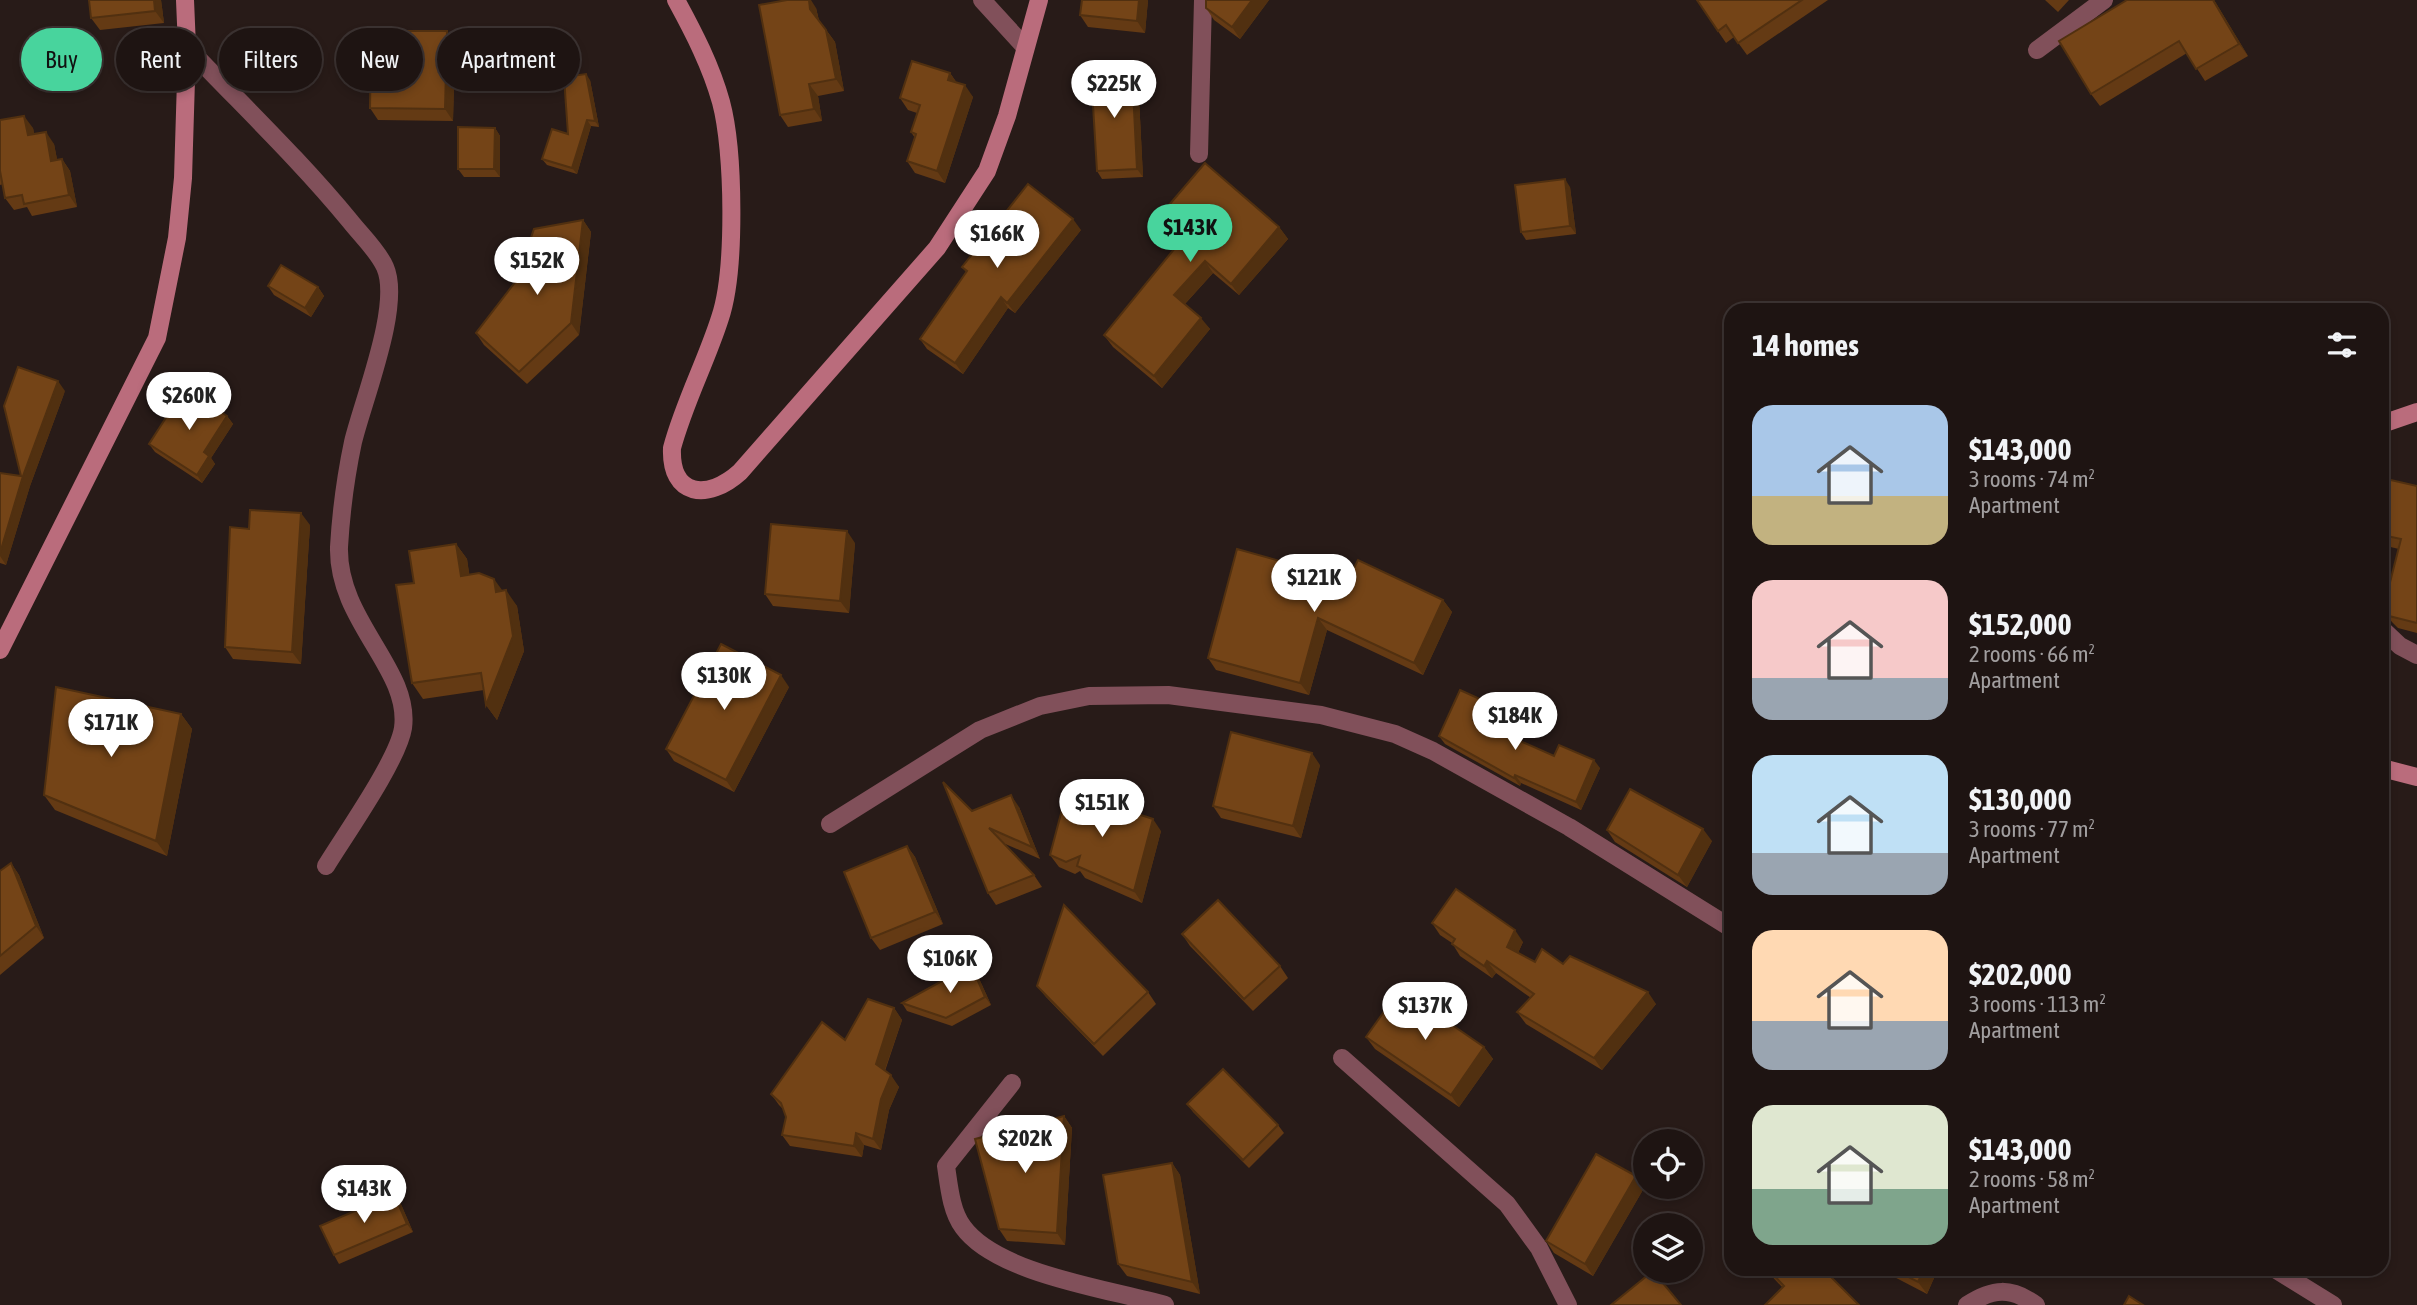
<!DOCTYPE html>
<meta charset="utf-8">
<style>
:root{--surface:#1e1412;--page:#261d1b;--text:#f1f3f6;--muted:#a19e9f;--line:#3c3332;--accent:#48d49d}
body{margin:0;font-family:"Asap Condensed",sans-serif;background:var(--page);color:var(--text);height:100vh;display:flex;flex-direction:column;font-size:26px;white-space:nowrap}
*{box-sizing:border-box;margin:0}
p{font-size:23px;color:var(--muted)}
.icon{flex:none;width:38px;height:38px;fill:none;stroke:currentColor;stroke-width:2;stroke-linecap:round;stroke-linejoin:round}
.map{position:relative;flex:1;overflow:hidden}
.side{position:absolute;left:1724px;top:303px;width:665px;height:973px;display:flex;flex-direction:column;background:var(--surface);border-radius:21px;box-shadow:0 4px 10px #0003,0 0 0 2px var(--line)}
.side>*{flex:none}
.guide{position:absolute;left:21px;top:28px;width:665px;height:63px;display:flex;gap:14px}
.tools{position:absolute;left:1633px;top:1129px;display:grid;gap:14px}
.tools a{display:grid;place-items:center;width:70px;height:70px;border-radius:50%;background:var(--surface);box-shadow:0 4px 10px #0003,0 0 0 2px var(--line);font-size:35px}
.price{position:absolute;translate:-50% -60px;padding:0 16px;border-radius:24px;background:#fff;color:#222;font-size:23px;line-height:46px;filter:drop-shadow(0 2px 4px #0008)}
.price::after{content:'';position:absolute;left:50%;top:42px;width:21px;height:16px;margin-left:-10px;background:inherit;clip-path:polygon(0 0,100% 0,50% 100%)}
.price.on{background:var(--accent);color:#111}
ul{padding:0;list-style:none}
li{display:flex;align-items:center;gap:21px;height:175px;padding:0 28px}
li span{display:grid;place-items:center;flex:none;width:196px;height:140px;border-radius:21px;color:#555}
li>.icon{margin-inline-start:auto}
span .icon{width:84px;height:84px;fill:#fffc;stroke-width:1}
li b{font-size:30px}
h2{display:flex;justify-content:space-between;align-items:center;height:84px;padding:0 28px;font-size:30px}
.pill{padding:0 24px;border-radius:32px;background:var(--surface);box-shadow:0 4px 10px #0003,0 0 0 2px var(--line);font-size:24px;line-height:63px}
.pill.on{background:var(--accent);color:#111}
.map>svg:first-child{display:block}
</style>
<div class="map">
<svg width="2417" height="1305" viewBox="0 0 2417 1305">
<rect width="100%" height="100%" fill="#281b18"/>
<g fill="none" stroke-linecap="round" stroke-linejoin="round">
<g stroke="#81505a" stroke-width="18">
<polyline points="982,0 1024,46"/>
<path d="M 187,47 C 242,105 300,160 350,221 C 361,235 378,251 385,267 C 402,305 363,400 353,442 C 346,475 341,513 339,547 C 337,621 411,669 403,728 C 398,760 345,835 326,866"/>
<polyline points="2037,50 2104,0"/>
<polyline points="1199,154 1203,0"/>
<polyline points="2382,629 2400,646 2417,655"/>
<polyline points="830,824 980,730 1040,706 1089,696 1168,695 1321,715 1395,734 1433,751 1569,827 1731,928"/>
<polyline points="1342,1058 1507,1204 1539,1248 1568,1305"/>
<path d="M 1012,1083 L 946,1166 C 949,1186 951,1211 963,1227 C 997,1274 1109,1289 1165,1305"/>
<polyline points="2275,1269 2333,1305"/>
<path d="M 1967,1305 C 1993,1288 2011,1287 2036,1305"/>
</g>
<g stroke="#ba6c7c" stroke-width="18">
<path d="M 676,0 C 694,33 711,66 721,102 C 734,150 736,271 720,318 C 706,362 684,403 672,448 C 670,497 708,501 740,472 L 937,248 L 987,171 L 1007,116 L 1039,0"/>
<polyline points="2382,424 2417,412"/>
<polyline points="0,650 157,338 177,238 183,178 187,47 185,0"/>
<polyline points="2382,768 2417,777"/>
</g>
</g>
<g fill="#643a14">
<polygon points="161,0 164,23 100,30 91,18"/>
<polygon points="1148,0 1145,33 1088,27 1080,15"/>
<polygon points="1269,0 1240,39 1214,20 1206,8"/>
<polygon points="1697,0 1828,0 1747,55 1734,37 1726,43"/>
<polygon points="2045,0 2069,0 2058,12"/>
<polygon points="2127,0 2214,0 2248,56 2205,81 2187,53 2100,106 2091,94"/>
<polygon points="816,8 819,20 835,42 844,91 818,96 822,121 788,127 780,115"/>
<polygon points="455,43 453,121 378,120 370,108 402,48"/>
<polygon points="950,73 957,83 973,97 945,183 915,173 907,161 915,138 911,132 917,113 908,110 900,98"/>
<polygon points="1138,78 1143,177 1102,179 1097,171"/>
<polygon points="590,80 599,127 591,126 577,174 547,165 542,159 568,134"/>
<polygon points="0,120 33,128 34,134 54,144 57,160 62,159 70,171 77,207 32,216 27,207 14,210 5,198 3,184 0,185"/>
<polygon points="495,128 500,136 500,177 464,177 458,169"/>
<polygon points="1570,187 1576,234 1526,240 1521,232"/>
<polygon points="583,220 591,232 579,335 527,384 484,345 476,333"/>
<polygon points="1151,226 1279,227 1288,239 1239,295 1213,273 1185,304 1210,329 1162,388 1113,347 1104,335 1173,251 1159,238"/>
<polygon points="1081,230 1015,313 1008,308 963,374 927,349 920,339 966,272 962,267"/>
<polygon points="268,286 318,287 324,296 311,317 274,295"/>
<polygon points="65,391 30,486 6,565 0,563 0,473 21,476"/>
<polygon points="190,399 227,416 233,424 211,458 215,464 202,483 155,452 149,444"/>
<polygon points="2382,478 2417,486 2417,633 2398,628 2392,622 2383,610 2399,549 2382,545"/>
<polygon points="310,525 301,664 233,659 225,647"/>
<polygon points="855,543 849,613 773,606 765,594"/>
<polygon points="456,544 467,559 469,574 502,591 517,606 524,651 497,720 486,705 484,690 423,699 412,683 414,583"/>
<polygon points="1348,580 1443,600 1452,612 1423,675 1327,630 1309,695 1216,670 1208,658"/>
<polygon points="789,687 734,792 674,761 666,749"/>
<polygon points="1488,709 1481,724 1554,756 1600,768 1581,810 1521,783 1520,786 1445,744 1439,736"/>
<polygon points="181,714 192,729 167,856 55,810 44,795"/>
<polygon points="1320,765 1301,838 1221,818 1213,806"/>
<polygon points="1019,807 1040,859 1003,843 1034,875 1042,887 996,905 988,893 972,811"/>
<polygon points="1607,830 1712,841 1687,887 1615,842"/>
<polygon points="1161,831 1142,903 1085,878 1080,871 1075,874 1059,867 1050,855"/>
<polygon points="907,846 915,857 943,924 880,950 871,938"/>
<polygon points="11,863 19,875 44,938 0,975 0,871"/>
<polygon points="1432,923 1523,942 1518,953 1535,962 1563,964 1656,1004 1602,1070 1526,1024 1517,1012 1531,998 1496,973 1492,978 1460,956 1452,943 1440,935"/>
<polygon points="1182,934 1280,966 1288,978 1253,1011 1190,946"/>
<polygon points="977,974 991,1005 952,1026 907,1011 902,1003"/>
<polygon points="1037,986 1148,992 1156,1004 1103,1056 1046,997"/>
<polygon points="894,1008 902,1020 885,1071 899,1087 889,1110 881,1150 864,1145 862,1157 790,1146 782,1135 786,1117 784,1110 779,1105 771,1094 845,1040"/>
<polygon points="1366,1037 1484,1047 1493,1059 1459,1107 1375,1049"/>
<polygon points="1187,1104 1278,1125 1284,1133 1249,1168 1193,1112"/>
<polygon points="1064,1116 1072,1128 1065,1245 1007,1241 999,1229"/>
<polygon points="1172,1163 1180,1175 1200,1294 1127,1276 1118,1264"/>
<polygon points="1636,1176 1644,1188 1593,1276 1554,1253 1546,1241"/>
<polygon points="394,1194 400,1202 413,1232 339,1264 334,1255"/>
<polygon points="1765,1269 1823,1269 1782,1287"/>
<polygon points="1879,1269 1938,1269 1927,1294"/>
</g>
<g fill="#513010">
<polygon points="154,0 161,0 164,23 155,11"/>
<polygon points="809,0 811,0 816,8 819,21 810,9"/>
<polygon points="1139,0 1148,0 1145,33 1137,21"/>
<polygon points="1252,0 1269,0 1240,39 1232,27"/>
<polygon points="2213,0 2214,0 2248,56 2239,44"/>
<polygon points="826,30 835,42 844,91 836,79"/>
<polygon points="447,31 455,43 453,121 445,109"/>
<polygon points="1132,70 1138,78 1143,177 1137,169"/>
<polygon points="950,73 958,85 948,80"/>
<polygon points="586,74 590,80 599,127 595,121"/>
<polygon points="809,84 818,96 822,121 814,109"/>
<polygon points="965,85 973,97 945,183 937,171"/>
<polygon points="24,116 33,128 37,147 28,135"/>
<polygon points="587,120 591,126 577,174 572,168"/>
<polygon points="495,128 500,136 500,177 494,169"/>
<polygon points="46,132 54,144 60,173 51,161"/>
<polygon points="62,159 70,171 77,207 69,195"/>
<polygon points="1565,179 1570,187 1576,234 1570,226"/>
<polygon points="1073,219 1081,230 1015,313 1007,303"/>
<polygon points="583,220 591,232 579,335 571,323"/>
<polygon points="1279,227 1288,239 1239,295 1231,284"/>
<polygon points="1205,261 1213,273 1182,307 1174,295"/>
<polygon points="318,287 324,296 311,317 305,308"/>
<polygon points="1001,297 1008,308 963,374 955,363"/>
<polygon points="1201,318 1210,329 1162,388 1154,376"/>
<polygon points="58,381 65,391 30,486 6,565 0,556 0,553 23,476"/>
<polygon points="227,416 233,424 211,458 215,464 202,483 197,475 204,452"/>
<polygon points="301,513 310,525 301,664 292,652"/>
<polygon points="847,531 855,543 849,613 840,601"/>
<polygon points="456,544 467,559 472,591 461,576"/>
<polygon points="494,579 505,594 496,592"/>
<polygon points="506,590 517,606 524,651 497,720 486,705"/>
<polygon points="1443,600 1452,612 1423,675 1414,663"/>
<polygon points="1318,618 1327,630 1309,695 1300,683"/>
<polygon points="781,675 789,687 734,792 726,780"/>
<polygon points="1482,700 1488,709 1479,728 1473,720"/>
<polygon points="181,714 192,729 167,856 156,841"/>
<polygon points="1312,753 1320,765 1301,838 1293,826"/>
<polygon points="1594,760 1600,768 1581,810 1576,802"/>
<polygon points="1515,775 1521,783 1520,786 1514,778"/>
<polygon points="1011,795 1019,807 1040,859 1032,847"/>
<polygon points="1153,819 1161,831 1142,903 1134,891"/>
<polygon points="1703,829 1712,841 1687,887 1678,875"/>
<polygon points="907,846 915,857 943,924 935,912"/>
<polygon points="11,863 19,875 44,938 36,926"/>
<polygon points="1515,930 1523,942 1515,959 1507,947"/>
<polygon points="1487,961 1496,973 1492,978 1484,966"/>
<polygon points="971,965 977,974 991,1005 985,997"/>
<polygon points="1648,992 1656,1004 1602,1070 1594,1058"/>
<polygon points="894,1008 902,1020 883,1075 876,1064"/>
<polygon points="1484,1047 1493,1059 1459,1107 1451,1095"/>
<polygon points="891,1075 899,1087 889,1110 881,1150 873,1139 881,1099"/>
<polygon points="1064,1116 1072,1128 1065,1245 1057,1233"/>
<polygon points="856,1133 864,1145 862,1157 854,1146"/>
<polygon points="1172,1163 1180,1175 1200,1294 1192,1282"/>
<polygon points="1636,1176 1644,1188 1593,1276 1585,1264"/>
<polygon points="394,1194 400,1202 413,1232 407,1224"/>
<polygon points="1924,1269 1938,1269 1927,1294 1918,1282"/>
</g>
<g fill="#744417" stroke="#513010" stroke-width="2">
<polygon points="89,0 154,0 155,11 91,18"/>
<polygon points="787,0 809,0 810,9 826,30 836,79 809,84 814,109 780,115 759,5"/>
<polygon points="1082,0 1139,0 1137,21 1080,15"/>
<polygon points="1206,0 1252,0 1232,27 1206,8"/>
<polygon points="1697,0 1802,0 1738,43 1726,25 1718,31"/>
<polygon points="2127,0 2213,0 2239,44 2196,69 2179,41 2091,94 2059,41"/>
<polygon points="402,31 447,31 445,109 370,108 371,47 402,48"/>
<polygon points="912,61 950,73 948,80 965,85 937,171 907,161 916,134 911,132 920,105 900,98"/>
<polygon points="1132,70 1137,169 1097,171 1091,72"/>
<polygon points="586,74 595,121 587,120 572,168 542,159 552,129 568,134 564,77"/>
<polygon points="24,116 28,135 46,132 51,161 62,159 69,195 24,204 22,195 5,198 0,171 0,120"/>
<polygon points="458,127 495,128 494,169 458,169"/>
<polygon points="1205,163 1279,227 1231,284 1205,261 1174,295 1201,318 1154,376 1104,335 1175,248 1151,226"/>
<polygon points="1565,179 1570,226 1521,232 1515,185"/>
<polygon points="1028,184 1073,219 1007,303 1001,297 955,363 920,339 967,271 962,267"/>
<polygon points="583,220 571,323 519,372 476,333 516,281 534,229"/>
<polygon points="281,265 318,287 305,308 268,286"/>
<polygon points="18,367 58,381 23,476 0,553 0,473 21,476 4,406"/>
<polygon points="182,393 190,399 193,393 227,416 204,452 209,456 197,475 149,444"/>
<polygon points="2382,478 2417,486 2417,623 2389,616 2383,610 2401,539 2382,535"/>
<polygon points="250,510 301,513 292,652 225,647 230,527 249,529"/>
<polygon points="771,524 847,531 840,601 765,594"/>
<polygon points="456,544 461,576 479,573 494,579 496,592 506,590 513,636 486,705 481,673 412,683 396,585 414,583 409,551"/>
<polygon points="1237,549 1348,580 1358,560 1443,600 1414,663 1318,618 1300,683 1208,658"/>
<polygon points="721,644 781,675 726,780 666,749"/>
<polygon points="56,687 181,714 156,841 44,795"/>
<polygon points="1460,690 1482,700 1473,720 1554,756 1559,745 1594,760 1576,802 1515,775 1514,778 1439,736"/>
<polygon points="1231,732 1312,753 1293,826 1213,806"/>
<polygon points="943,782 972,811 1011,795 1032,847 989,828 1034,875 988,893"/>
<polygon points="1630,789 1703,829 1678,875 1607,830"/>
<polygon points="1067,791 1153,819 1134,891 1077,866 1080,856 1066,862 1050,855"/>
<polygon points="907,846 935,912 871,938 844,872"/>
<polygon points="11,863 36,926 0,956 0,871"/>
<polygon points="1456,889 1515,930 1507,947 1535,962 1542,949 1563,964 1570,956 1648,992 1594,1058 1517,1012 1534,994 1487,961 1484,966 1452,944 1455,939 1432,923"/>
<polygon points="1218,900 1280,966 1244,999 1182,934"/>
<polygon points="1064,905 1148,992 1094,1044 1037,986"/>
<polygon points="971,965 985,997 946,1018 902,1003"/>
<polygon points="1400,989 1484,1047 1451,1095 1366,1037"/>
<polygon points="868,999 894,1008 876,1064 891,1075 881,1099 873,1139 856,1133 854,1146 782,1135 786,1117 781,1103 771,1094 822,1022 845,1040"/>
<polygon points="1223,1069 1278,1125 1243,1160 1187,1104"/>
<polygon points="1064,1116 1057,1233 999,1229 975,1139"/>
<polygon points="1596,1154 1636,1176 1585,1264 1546,1241"/>
<polygon points="1172,1163 1192,1282 1118,1264 1103,1175"/>
<polygon points="394,1194 407,1224 334,1255 320,1226"/>
<polygon points="1768,1269 1823,1269 1859,1305 1765,1305 1784,1286"/>
<polygon points="1893,1269 1924,1269 1918,1282"/>
<polygon points="1653,1271 1681,1305 1611,1305"/>
<polygon points="2129,1296 2143,1305 2124,1305"/>
</g>
</svg>
<div class="tools">
<a><svg class="icon" aria-label="locate" viewBox="0 0 24 24"><circle cx="12" cy="12" r="6"/><path d="M12 2v4M12 18v4M2 12h4M18 12h4"/></svg></a>
<a><svg class="icon" aria-label="layers" viewBox="0 0 24 24"><path d="M12 4l9 5-9 5-9-5zM3 14l9 5 9-5"/></svg></a>
</div>
<b class="price" style="left:1114px;top:120px">$225K</b>
<b class="price on" style="left:1190px;top:264px">$143K</b>
<b class="price" style="left:997px;top:270px">$166K</b>
<b class="price" style="left:537px;top:297px">$152K</b>
<b class="price" style="left:189px;top:432px">$260K</b>
<b class="price" style="left:1314px;top:614px">$121K</b>
<b class="price" style="left:724px;top:712px">$130K</b>
<b class="price" style="left:1515px;top:752px">$184K</b>
<b class="price" style="left:111px;top:759px">$171K</b>
<b class="price" style="left:1102px;top:839px">$151K</b>
<b class="price" style="left:950px;top:995px">$106K</b>
<b class="price" style="left:1425px;top:1042px">$137K</b>
<b class="price" style="left:1025px;top:1175px">$202K</b>
<b class="price" style="left:364px;top:1225px">$143K</b>
<div class="guide">
<a class="pill on">Buy</a>
<a class="pill">Rent</a>
<a class="pill">Filters</a>
<a class="pill">New</a>
<a class="pill">Apartment</a>
</div>
<section class="side">
<h2>14 homes<svg class="icon" aria-label="filters" viewBox="0 0 24 24"><path d="M4 7h16M4 17h16"/><circle cx="9" cy="7" r="2"/><circle cx="15" cy="17" r="2"/></svg></h2>
<ul>
<li><span style="background:linear-gradient(#a9c7e8 65%,#c2b280 0)"><svg class="icon" aria-label="home" viewBox="0 0 24 24"><path d="M3 11l9-7 9 7M6 9v11h12V9"/></svg></span><div><b>$143,000</b><p>3 rooms · 74 m²</p><p>Apartment</p></div></li>
<li><span style="background:linear-gradient(#f6c9c9 70%,#9aa5b1 0)"><svg class="icon" aria-label="home" viewBox="0 0 24 24"><path d="M3 11l9-7 9 7M6 9v11h12V9"/></svg></span><div><b>$152,000</b><p>2 rooms · 66 m²</p><p>Apartment</p></div></li>
<li><span style="background:linear-gradient(#bfe0f5 70%,#9aa5b1 0)"><svg class="icon" aria-label="home" viewBox="0 0 24 24"><path d="M3 11l9-7 9 7M6 9v11h12V9"/></svg></span><div><b>$130,000</b><p>3 rooms · 77 m²</p><p>Apartment</p></div></li>
<li><span style="background:linear-gradient(#ffd9b3 65%,#9aa5b1 0)"><svg class="icon" aria-label="home" viewBox="0 0 24 24"><path d="M3 11l9-7 9 7M6 9v11h12V9"/></svg></span><div><b>$202,000</b><p>3 rooms · 113 m²</p><p>Apartment</p></div></li>
<li><span style="background:linear-gradient(#dfe7d0 60%,#7fa58c 0)"><svg class="icon" aria-label="home" viewBox="0 0 24 24"><path d="M3 11l9-7 9 7M6 9v11h12V9"/></svg></span><div><b>$143,000</b><p>2 rooms · 58 m²</p><p>Apartment</p></div></li>
</ul>
</section>
</div>
